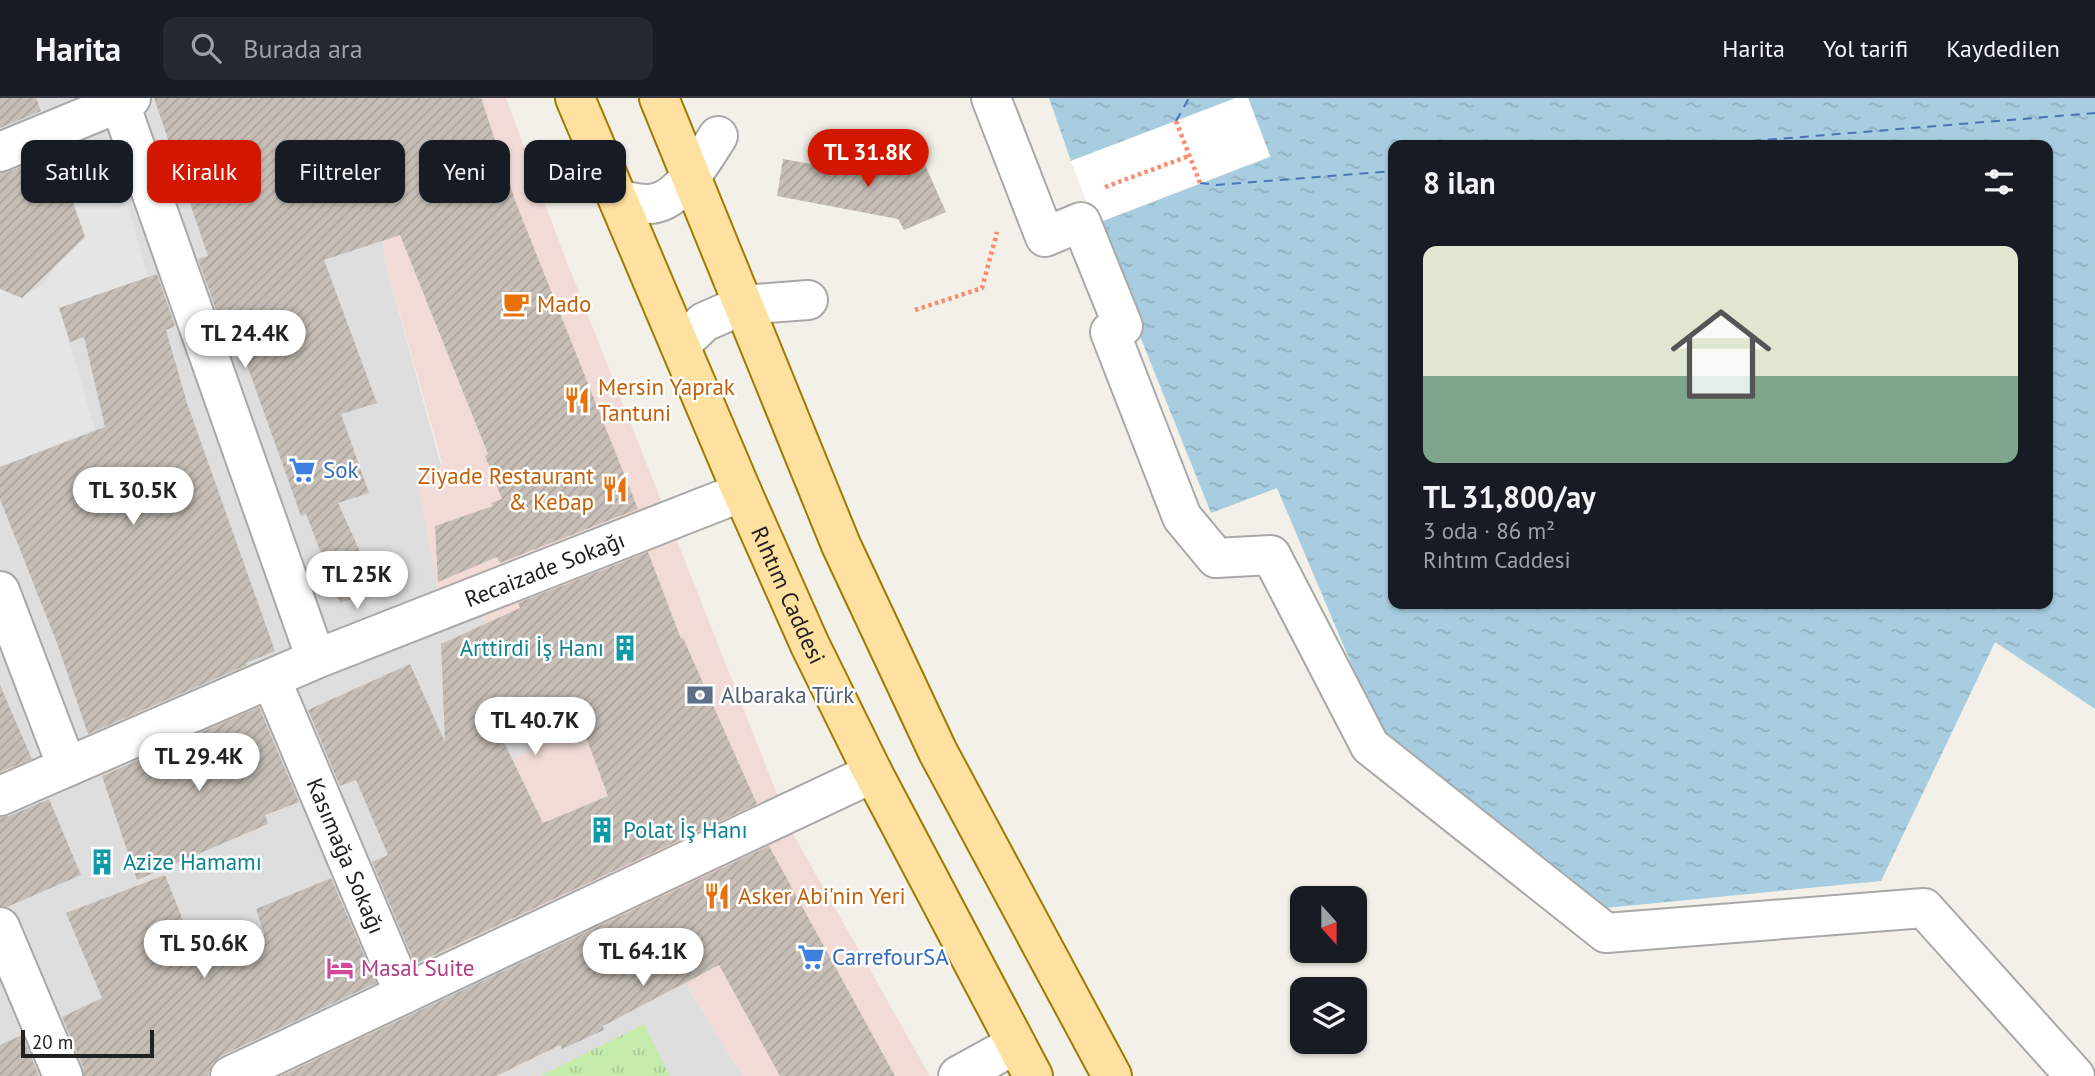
<!DOCTYPE html>
<html lang="tr">
<meta charset="utf-8">
<style>
:root{--surface:#171b24;--page:#242831;--text:#f1f3f6;--muted:#9ea1a6;--line:#363941;--accent:#d31600}
body{margin:0;font-family:"PT Sans",sans-serif;background:var(--page);color:var(--text);height:100vh;display:flex;flex-direction:column;font-size:26px;white-space:nowrap}
*{box-sizing:border-box;margin:0}
p{font-size:23px;color:var(--muted)}
.icon{flex:none;width:38px;height:38px;fill:none;stroke:currentColor;stroke-width:2;stroke-linecap:round;stroke-linejoin:round}
.map{position:relative;flex:1;overflow:hidden}
.drawer{position:absolute;left:1388px;top:42px;width:665px;height:469px;display:flex;flex-direction:column;background:var(--surface);border-radius:14px;box-shadow:0 2px 5px #0004}
.drawer>*{flex:none}
.guide{position:absolute;left:21px;top:42px;width:665px;height:63px;display:flex;gap:14px}
.needle{width:46px;rotate:159deg}
.controls{position:absolute;left:1290px;top:788px;display:grid;gap:14px}
.controls a{display:grid;place-items:center;width:77px;height:77px;border-radius:14px;background:var(--surface);box-shadow:0 2px 5px #0004;font-size:35px}
.scale{position:absolute;left:21px;bottom:18px;width:133px;box-sizing:border-box;padding-left:7px;border:4px solid #212121;border-top:0;font-size:19px;line-height:24px;white-space:nowrap;color:#212121;-webkit-text-stroke:5px #fff;paint-order:stroke}
.price{position:absolute;translate:-50% -60px;padding:0 16px;border-radius:24px;background:#fff;color:#222;font-size:23px;line-height:46px;filter:drop-shadow(0 2px 4px #0008)}
.price::after{content:'';position:absolute;left:50%;top:42px;width:21px;height:16px;margin-left:-10px;background:inherit;clip-path:polygon(0 0,100% 0,50% 100%)}
.price.selected{background:var(--accent);color:#fff}
ul{padding:0;list-style:none}
li{display:grid;align-content:center;gap:14px;height:371px;padding:0 35px}
li+li{border-top:2px solid var(--line)}
li span{display:grid;place-items:center;height:217px;border-radius:14px;color:#555}
li>.icon{margin-inline-start:auto}
span .icon{width:126px;height:126px;fill:#fffc;stroke-width:1}
li b{font-size:30px}
h2{display:flex;justify-content:space-between;align-items:center;height:84px;padding:0 35px;font-size:30px}
.pill{padding:0 24px;border-radius:14px;background:var(--surface);box-shadow:0 2px 5px #0004;font-size:24px;line-height:63px}
.pill.selected{background:var(--accent);color:#fff}
header{display:flex;align-items:center;gap:42px;box-sizing:border-box;height:98px;padding:0 35px;background:var(--surface);border-bottom:2px solid var(--line)}
header strong{font-size:33px}
nav{display:flex;gap:38px;margin-inline-start:auto;font-size:24px}
.search{width:490px;height:63px;background:var(--page);display:flex;align-items:center;gap:18px;box-sizing:border-box;padding:0 24px;border-radius:14px;color:var(--muted);font-size:26px}
.map>svg:first-child{display:block}
</style>
<header>
<strong>Harita</strong>
<div class="search"><svg class="icon" aria-label="search" viewBox="0 0 24 24"><circle cx="10" cy="10" r="6"/><path d="M15 15l6 6"/></svg>Burada ara</div>
<nav><a>Harita</a><a>Yol tarifi</a><a>Kaydedilen</a></nav>
</header>
<div class="map">
<svg width="2095" height="978" viewBox="0 0 2095 978">
<defs>
<pattern id="grass-tufts" width="24" height="20" patternUnits="userSpaceOnUse" patternTransform="scale(1.75)"><rect width="24" height="20" fill="#c6ecad"/><path d="M3 7l-1-3M5 7V3M7 7l1-3M15 17l-1-3M17 17v-4M19 17l1-3" fill="none" stroke="#aaca95"/></pattern>
<pattern id="water-ripples" width="26" height="14" patternUnits="userSpaceOnUse" patternTransform="scale(1.75)"><rect width="26" height="14" fill="#a8cde0"/><path d="M2 4q2-2 4 0t4 0M15 11q2-2 4 0t4 0" fill="none" stroke="#90b0c0"/></pattern>
<pattern id="building-hatch" width="6" height="6" patternUnits="userSpaceOnUse" patternTransform="scale(1.75)"><rect width="6" height="6" fill="#c7bfb7"/><path d="M-1 1l2-2M0 6l6-6M5 7l2-2" fill="none" stroke="#aba49d"/></pattern>
</defs>
<rect width="100%" height="100%" fill="#f2f0e8"/>
<polygon fill="#dfdede" points="0,0 335,0 383,143 385,164 482,516 534,652 466,680 643,804 686,886 743,978 0,978"/>
<polygon fill="#f2dbd7" points="335,0 506,0 563,154 792,734 930,978 743,978 686,886 643,804 543,852 466,681 534,652 482,516 443,522 419,391 442,365 385,164 383,143"/>
<polygon fill="url(#grass-tufts)" points="644,926 670,978 540,978"/>
<polygon fill="#e5e5e5" points="109,42 148,179 59,210 95,331 0,369 0,191 19,199 43,187 56,167 85,139 58,62"/>
<g fill="url(#water-ripples)" fill-rule="evenodd">
<polygon points="1049,0 1236,0 1071,63"/>
<path d="M 1248,0 L 2095,0 L 2095,611 L 1995,544 L 1881,783 L 1605,810 L 1378,629 L 1277,390 L 1211,415 L 1095,126 L 1270,59 ZM 1393,47 L 2048,47 L 2048,506 L 1393,506 Z"/>
</g>
<polygon fill="#fff" points="1236,0 1248,0 1270,58 1095,126 1071,63"/>
<g fill="none" stroke-linecap="round" stroke-linejoin="round">
<g stroke="#4974b5" stroke-width="2" stroke-dasharray="9 7" stroke-linecap="butt">
<polyline points="1176,23 1189,0"/>
<polyline points="1704,47 2095,15"/>
<polyline points="1200,85 1216,87 1393,73"/>
</g>
</g>
<g fill="url(#building-hatch)" fill-rule="evenodd">
<polygon points="0,0 36,0 41,13 0,30"/>
<polygon points="154,0 481,0 516,105 638,411 500,465 497,459 438,484 435,428 493,408 491,405 502,401 485,358 488,356 400,137 324,162 377,305 341,316 369,395 338,405 377,491 340,505 306,416 301,418 227,211 217,214 198,161 208,158"/>
<polygon points="918,51 946,114 904,132 898,121 777,98 783,61 863,75"/>
<polygon points="56,55 85,139 22,200 0,191 0,75 8,74"/>
<polygon points="157,176 175,228 166,232 187,305 275,553 246,565 247,567 88,636 57,545 0,401 0,369 105,329 84,239 70,244 59,210"/>
<path d="M 648,454 L 681,541 L 683,540 L 757,706 L 415,866 L 372,764 L 388,757 L 356,682 L 340,688 L 308,612 L 410,566 L 445,644 L 441,546 L 520,510 L 518,505 ZM 574,607 L 608,698 L 543,725 L 500,636 Z"/>
<polygon points="0,587 32,661 0,674"/>
<polygon points="259,609 299,704 265,717 268,726 137,782 102,678"/>
<polygon points="49,701 81,777 7,809 0,808 0,719 9,718"/>
<polygon points="769,748 895,978 780,978 719,867 603,928 604,932 562,951 560,947 496,978 281,978"/>
<polygon points="165,777 200,865 264,836 256,811 331,780 376,885 221,958 212,966 208,978 84,978 83,969 62,919 102,900 66,815"/>
<polygon points="22,937 39,978 0,978 0,947"/>
</g>
<g fill="none" stroke-linecap="round" stroke-linejoin="round">
<g stroke="#a8a8a8" stroke-width="42">
<g id="minor">
<polyline points="118,0 316,561"/>
<polyline points="991,0 1045,139 1081,124 1123,228 1110,234 1182,419 1216,460 1271,457 1370,648 1606,835 1924,810 2075,978"/>
<polyline points="0,54 131,0"/>
<path d="M 619,102 C 627,103 637,106 646,106 C 678,108 703,61 718,38"/>
<polyline points="680,247 704,224 743,207 808,202"/>
<polyline points="0,493 67,669"/>
<path id="s1" d="M 271,581 L 404,896"/>
<path id="s2" d="M 0,698 L 316,561 L 742,394"/>
<polyline points="0,829 63,978"/>
<polyline points="230,978 873,675"/>
<polyline points="958,978 1016,946"/>
</g>
</g>
<g stroke="#9f7b00" stroke-width="42">
<g id="major">
<path id="s3" d="M 575,0 L 742,394 L 810,547 L 873,675 L 1033,978"/>
<polyline points="659,0 841,447 938,654 1112,978"/>
</g>
</g>
<g stroke="#fe8b6d" stroke-width="4.5" stroke-dasharray="3.5 3.5" stroke-linecap="butt">
<polyline points="1176,23 1200,85"/>
<polyline points="1105,89 1189,58"/>
<polyline points="915,212 982,190 997,134"/>
</g>
<use href="#minor" stroke="#fff" stroke-width="38"/>
<use href="#major" stroke="#fee0a0" stroke-width="38"/>
</g>
<defs>
<g id="cafe-bare" transform="scale(2.1)"><path d="M-5.5-4.5H6V0H3Q3 3.5 0 3.5H-2.5Q-5.5 3.5-5.5 0ZM3-3.2v2h1.7v-2ZM-6 4.5H4V6H-6Z" fill="#e8710a" stroke="#fff" stroke-width="2.5" paint-order="stroke"/></g>
<g id="restaurant-bare" transform="scale(2.1)"><path d="M-5-6h1v4h1v-4h1v4h1v-4h1v5L-1.5 .5V6h-2V.5L-5-1ZM5-6V6H3V1.5H1.5Q1.5-4 5-6Z" fill="#e8710a" stroke="#fff" stroke-width="2.5" paint-order="stroke"/></g>
<g id="supermarket-bare" transform="scale(2.1)"><path d="M-6-5.5h2.5l.6 2H6L4.5 2H-2.5L-4.4-4H-6ZM-1.5 3.2a1.3 1.3 0 1 0 .1 0ZM3 3.2a1.3 1.3 0 1 0 .1 0Z" fill="#3f7fe0" stroke="#fff" stroke-width="2.5" paint-order="stroke"/></g>
<g id="building-bare" transform="scale(2.1)"><path d="M-4-6H4V6H1V3H-1V6H-4ZM-2.5-4.3h1.7v1.8h-1.7ZM.8-4.3h1.7v1.8H.8ZM-2.5-1h1.7V.8h-1.7ZM.8-1h1.7V.8H.8Z" fill="#0f9aa8" stroke="#fff" stroke-width="2.5" paint-order="stroke"/></g>
<g id="bank-bare" transform="scale(2.1)"><path d="M-6-4H6V4H-6ZM0-2.3a2.3 2.3 0 1 0 0 4.6a2.3 2.3 0 1 0 0-4.6Z" fill="#5c6f8a" stroke="#fff" stroke-width="2.5" paint-order="stroke"/></g>
<g id="hotel-bare" transform="scale(2.1)"><path d="M-6-4.5h1.5V1H6V5H4.5V3h-9V5H-6ZM-4 0a1.8 1.8 0 1 1 3.6 0ZM.5 0V-2.5h3Q6-2.5 6 0Z" fill="#d1479c" stroke="#fff" stroke-width="2.5" paint-order="stroke"/></g>
</defs>
<g fill-rule="evenodd">
<use href="#cafe-bare" x="516" y="206"/>
<use href="#restaurant-bare" x="577" y="302"/>
<use href="#supermarket-bare" x="302" y="372"/>
<use href="#restaurant-bare" x="615" y="391"/>
<use href="#building-bare" x="625" y="550"/>
<use href="#bank-bare" x="700" y="597"/>
<use href="#building-bare" x="602" y="732"/>
<use href="#building-bare" x="102" y="764"/>
<use href="#restaurant-bare" x="717" y="798"/>
<use href="#supermarket-bare" x="811" y="859"/>
<use href="#hotel-bare" x="340" y="870"/>
</g>
<g text-anchor="middle" stroke-width="5" stroke-linejoin="round" paint-order="stroke">
<g font-size="23" fill="#c56008" stroke="#fff" text-anchor="start">
<text x="537" y="214">Mado</text>
<text x="598" y="297">Mersin Yaprak<tspan x="598" dy="26">Tantuni</tspan></text>
<text x="594" y="386" text-anchor="end">Ziyade Restaurant<tspan x="594" dy="26">&amp; Kebap</tspan></text>
<text x="738" y="806">Asker Abi'nin Yeri</text>
</g>
<g font-size="23" fill="#366cbe" stroke="#fff" text-anchor="start">
<text x="323" y="380">Sok</text>
<text x="832" y="867">CarrefourSA</text>
</g>
<g font-size="23" fill="#212121" stroke="#fff">
<text dy="8" stroke="none"><textPath href="#s2" startOffset="590">Recaizade Sokağı</textPath></text>
<text dy="8" stroke="none"><textPath href="#s3" startOffset="541">Rıhtım Caddesi</textPath></text>
<text dy="8" stroke="none"><textPath href="#s1" startOffset="192">Kasımağa Sokağı</textPath></text>
</g>
<g font-size="23" fill="#0d838f" stroke="#fff" text-anchor="start">
<text x="604" y="558" text-anchor="end">Arttirdi İş Hanı</text>
<text x="623" y="740">Polat İş Hanı</text>
<text x="123" y="772">Azize Hamamı</text>
</g>
<g font-size="23" fill="#4e5e75" stroke="#fff" text-anchor="start">
<text x="721" y="605">Albaraka Türk</text>
</g>
<g font-size="23" fill="#b23c85" stroke="#fff" text-anchor="start">
<text x="361" y="878">Masal Suite</text>
</g>
</g>
</svg>
<div class="controls">
<a><svg class="needle" viewBox="-14 -14 28 28"><path d="M0-13l5 13h-10z" fill="#e53935"/><path d="M0 13l5-13h-10z" fill="#9ea1a6"/></svg></a>
<a><svg class="icon" aria-label="layers" viewBox="0 0 24 24"><path d="M12 4l9 5-9 5-9-5zM3 14l9 5 9-5"/></svg></a>
</div>
<div class="scale">20 m</div>
<b class="price selected" style="left:868px;top:91px">TL 31.8K</b>
<b class="price" style="left:245px;top:272px">TL 24.4K</b>
<b class="price" style="left:133px;top:429px">TL 30.5K</b>
<b class="price" style="left:357px;top:513px">TL 25K</b>
<b class="price" style="left:535px;top:659px">TL 40.7K</b>
<b class="price" style="left:199px;top:695px">TL 29.4K</b>
<b class="price" style="left:204px;top:882px">TL 50.6K</b>
<b class="price" style="left:643px;top:890px">TL 64.1K</b>
<div class="guide">
<a class="pill">Satılık</a>
<a class="pill selected">Kiralık</a>
<a class="pill">Filtreler</a>
<a class="pill">Yeni</a>
<a class="pill">Daire</a>
</div>
<section class="drawer">
<h2>8 ilan<svg class="icon" aria-label="filters" viewBox="0 0 24 24"><path d="M4 7h16M4 17h16"/><circle cx="9" cy="7" r="2"/><circle cx="15" cy="17" r="2"/></svg></h2>
<ul>
<li><span style="background:linear-gradient(#dfe7d0 60%,#7fa58c 0)"><svg class="icon" aria-label="home" viewBox="0 0 24 24"><path d="M3 11l9-7 9 7M6 9v11h12V9"/></svg></span><div><b>TL 31,800/ay</b><p>3 oda · 86 m²</p><p>Rıhtım Caddesi</p></div></li>
</ul>
</section>
</div>
